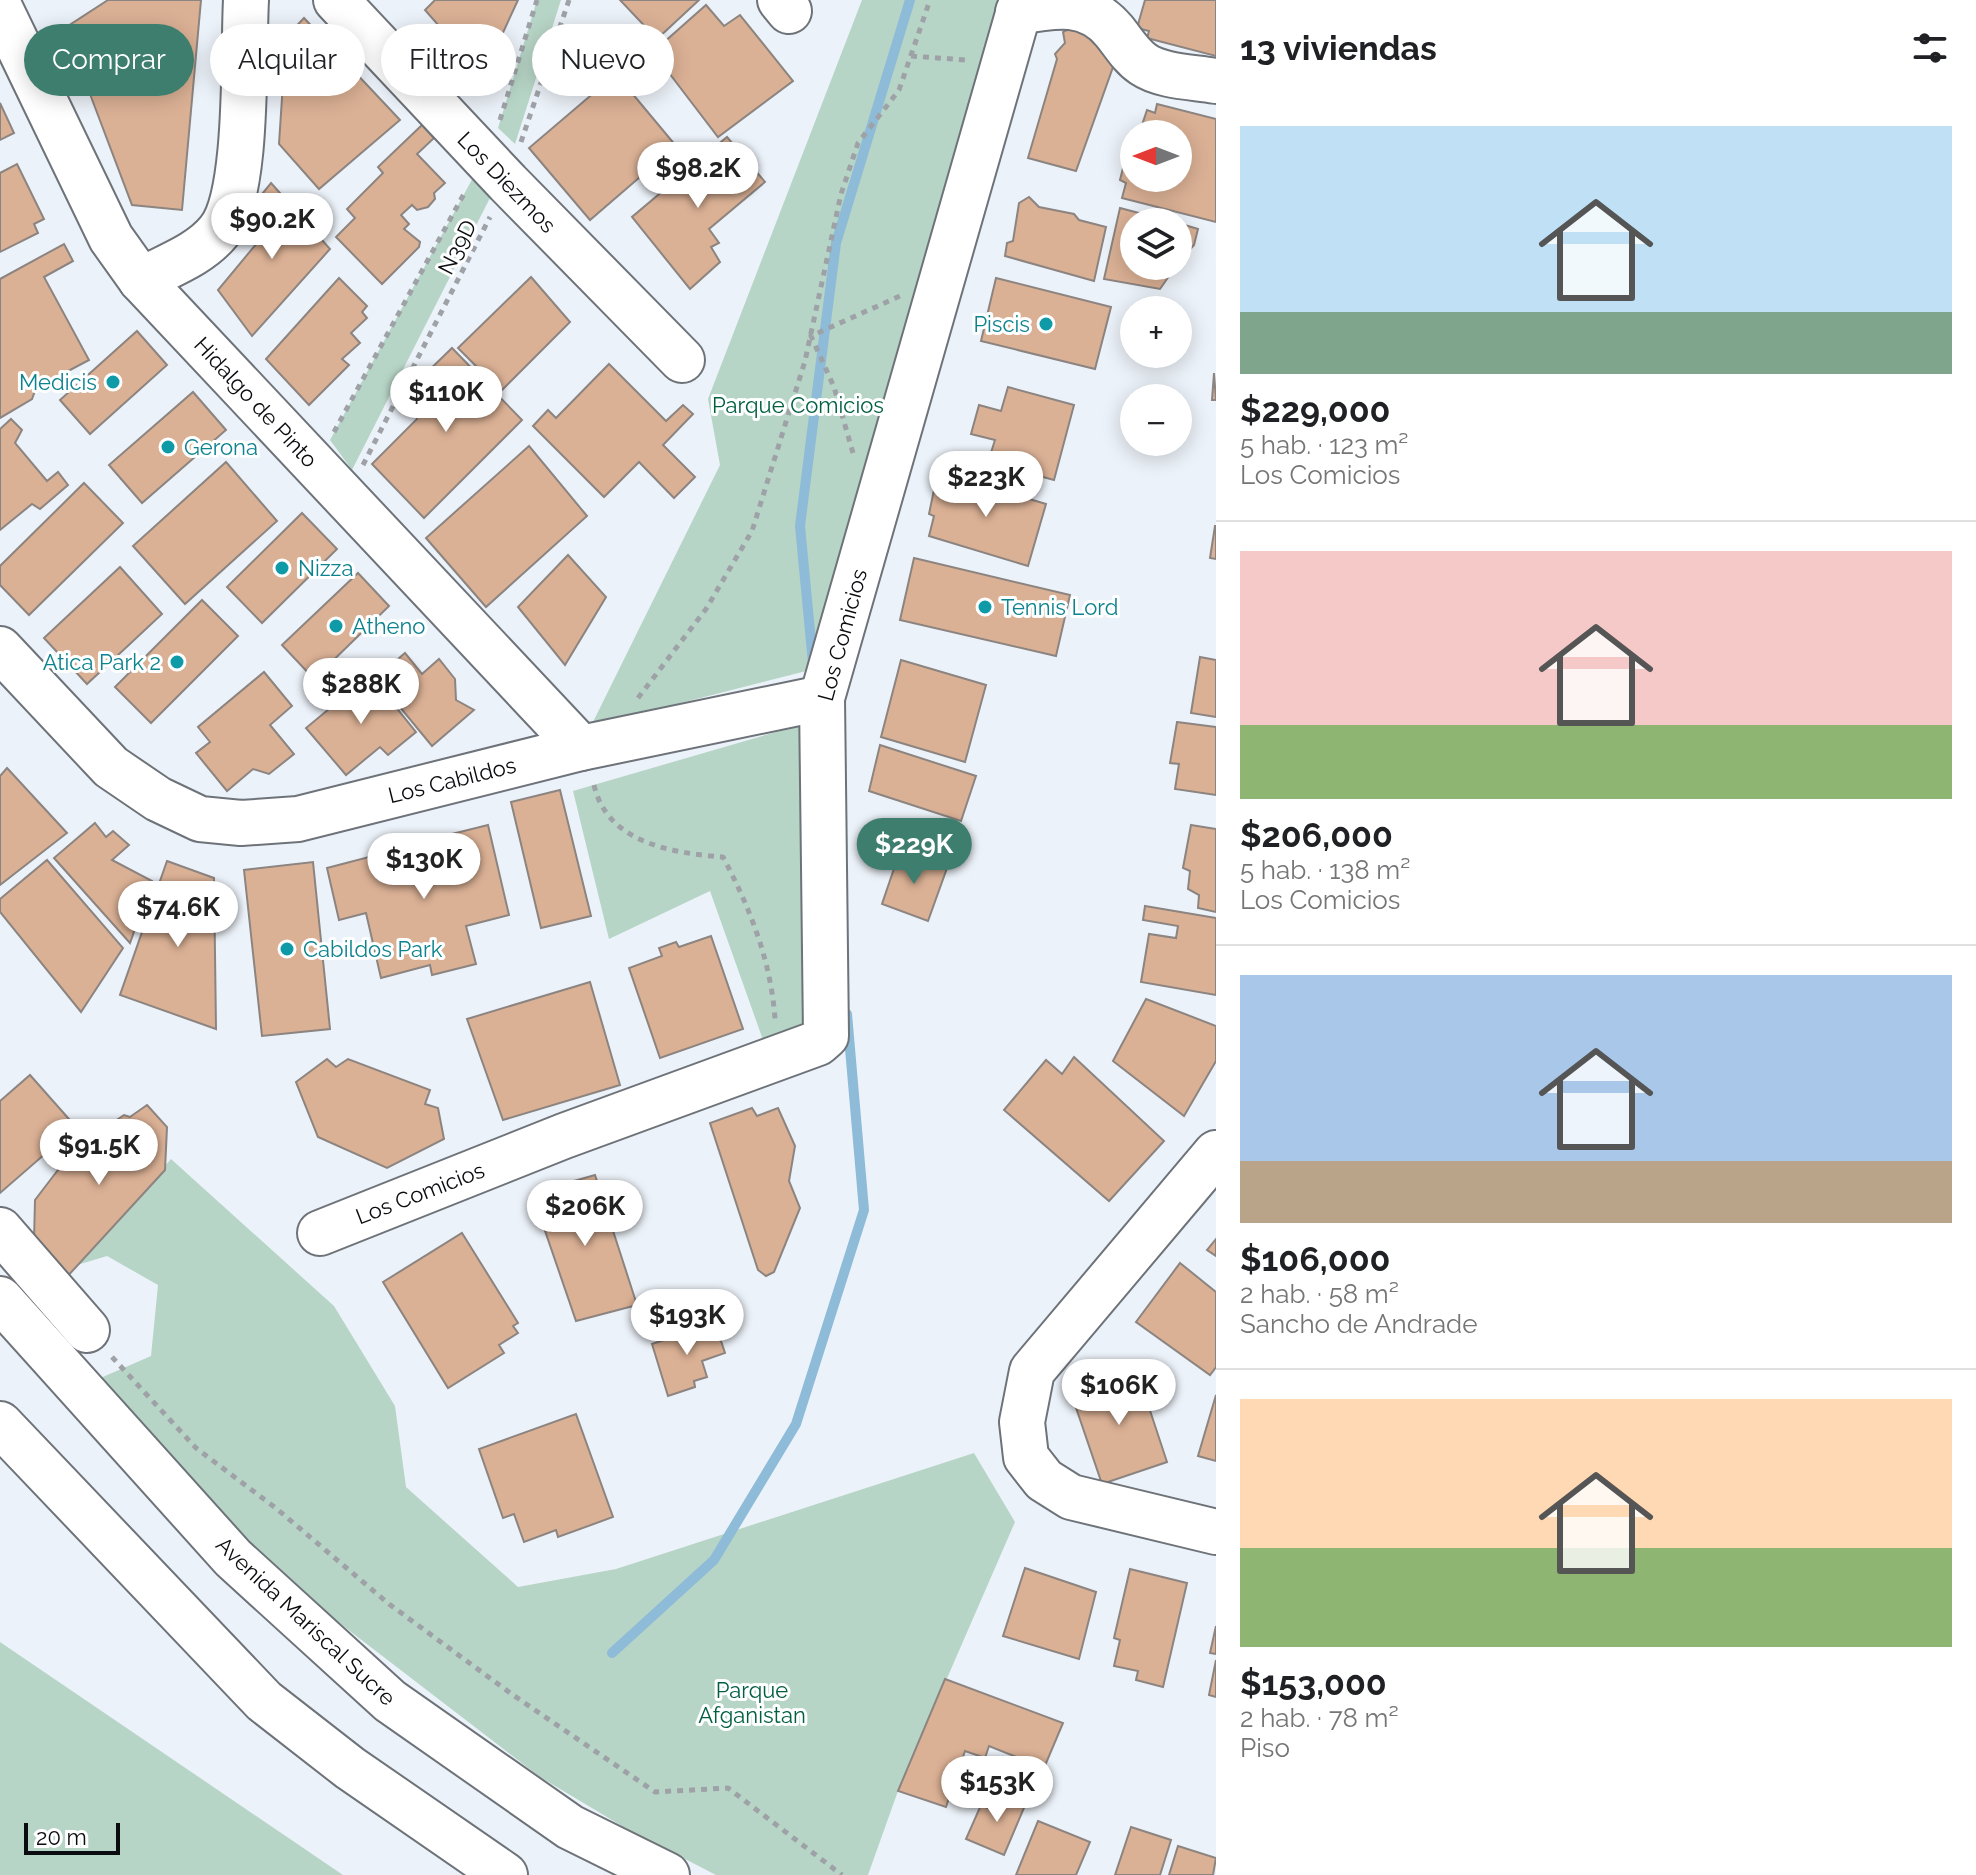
<!DOCTYPE html>
<html lang="es">
<meta charset="utf-8">
<style>
:root{--surface:#fff;--page:#f2f2f2;--text:#202124;--muted:#757577;--line:#e0e0e0;--accent:#3d7e6e}
body{margin:0;font-family:Raleway,sans-serif;background:var(--page);color:var(--text);height:100vh;display:flex;flex-direction:column;font-size:30px;white-space:nowrap}
*{box-sizing:border-box;margin:0}
p{font-size:26px;color:var(--muted)}
.icon{flex:none;width:44px;height:44px;fill:none;stroke:currentColor;stroke-width:2;stroke-linecap:round;stroke-linejoin:round}
.map{position:relative;flex:1;overflow:hidden}
.sheet{display:flex;flex-direction:column;background:var(--surface);width:760px}
.sheet>*{flex:none}
.top-card{position:absolute;left:24px;top:24px;width:760px;height:72px;display:flex;gap:16px}
.needle{width:52px;rotate:270deg}
.controls{position:absolute;left:1120px;top:120px;display:grid;gap:16px}
.controls a{display:grid;place-items:center;width:72px;height:72px;border-radius:50%;background:var(--surface);box-shadow:0 4px 20px #0003;font-size:40px}
.scale{position:absolute;left:24px;bottom:20px;width:96px;box-sizing:border-box;padding-left:8px;border:4px solid #0b0c0f;border-top:0;font-size:22px;line-height:28px;white-space:nowrap;color:#0b0c0f;-webkit-text-stroke:6px #fff;paint-order:stroke}
.price{position:absolute;translate:-50% -68px;padding:0 18px;border-radius:28px;background:#fff;color:#222;font-size:26px;line-height:52px;filter:drop-shadow(0 2px 4px #0008)}
.price::after{content:'';position:absolute;left:50%;top:48px;width:24px;height:18px;margin-left:-12px;background:inherit;clip-path:polygon(0 0,100% 0,50% 100%)}
.price.on{background:var(--accent);color:#fff}
ul{padding:0;list-style:none}
li{display:grid;align-content:center;gap:16px;height:424px;padding:0 24px}
li+li{border-top:2px solid var(--line)}
li span{display:grid;place-items:center;height:248px;border-radius:0px;color:#555}
li>.icon{margin-inline-start:auto}
span .icon{width:144px;height:144px;fill:#fffc;stroke-width:1}
li b{font-size:34px}
h2{display:flex;justify-content:space-between;align-items:center;height:96px;padding:0 24px;font-size:34px}
.tag{padding:0 28px;border-radius:36px;background:var(--surface);box-shadow:0 4px 20px #0003;font-size:28px;line-height:72px}
.tag.on{background:var(--accent);color:#fff}
main{display:flex;flex:1;min-height:0}
.map>svg:first-child{display:block}
</style>
<main>
<div class="map">
<svg width="1216" height="1875" viewBox="0 0 1216 1875">
<rect width="100%" height="100%" fill="#ecf2f9"/>
<g fill="#b7d5c6">
<polygon points="537,0 561,0 515,144 498,128"/>
<polygon points="862,0 1000,0 814,669 591,726 720,465 708,399"/>
<polygon points="475,174 493,192 352,470 330,440"/>
<polygon points="800,725 805,1043 768,1054 710,891 609,939 573,791"/>
<polygon points="171,1159 334,1306 395,1406 406,1487 518,1587 616,1569 974,1453 1015,1522 898,1791 868,1875 716,1875 627,1829 540,1777 286,1582 82,1386 151,1356 158,1285 107,1256 77,1265"/>
<polygon points="0,1642 343,1875 0,1875"/>
</g>
<g fill="none" stroke-linecap="round" stroke-linejoin="round">
<g stroke="#8ebbd7" stroke-width="10">
<polyline points="813,663 800,526 836,243 910,0"/>
<polyline points="612,1653 714,1560 796,1424 864,1210 847,1014"/>
</g>
</g>
<g fill="#dbb195" stroke="#8c8480" stroke-width="2">
<polygon points="108,0 201,0 182,210 132,205 65,28"/>
<polygon points="435,0 518,0 483,76 425,10"/>
<polygon points="620,0 699,0 657,39"/>
<polygon points="1145,0 1216,0 1216,56 1147,38 1149,31 1137,28"/>
<polygon points="706,5 724,26 740,15 793,81 718,137 653,52"/>
<polygon points="304,18 400,120 319,189 279,144 286,37"/>
<polygon points="1085,21 1113,67 1076,171 1028,158 1057,59 1055,54 1065,43 1063,32"/>
<polygon points="616,74 676,146 590,220 529,148"/>
<polygon points="0,103 14,133 0,140"/>
<polygon points="1157,104 1216,119 1216,222 1122,198 1126,183 1120,180 1126,156 1131,158 1134,148 1134,178 1178,178 1178,134 1139,134 1147,110 1155,113"/>
<polygon points="422,125 434,138 417,154 445,183 434,193 435,199 428,207 417,210 412,205 401,215 409,224 404,229 420,242 419,247 382,284 336,237 355,218 347,209 383,173 378,167"/>
<polygon points="727,137 765,182 709,229 719,243 711,247 720,262 690,289 632,217"/>
<polygon points="17,164 44,219 34,224 38,233 0,252 0,173"/>
<polygon points="271,183 330,249 252,336 218,290 262,237 252,226 258,199"/>
<polygon points="1029,197 1039,207 1074,214 1079,220 1106,227 1094,281 1005,256 1007,243 1013,241 1019,203"/>
<polygon points="1120,208 1173,222 1134,222 1134,266 1176,266 1160,289 1104,279"/>
<polygon points="1178,223 1198,229 1194,245 1178,263"/>
<polygon points="64,244 73,261 44,277 89,360 36,388 32,399 0,418 0,279"/>
<polygon points="531,277 570,322 501,391 458,348"/>
<polygon points="339,278 367,306 362,312 367,318 351,333 360,343 342,359 349,365 309,405 266,359"/>
<polygon points="996,278 1111,307 1095,369 981,341"/>
<polygon points="137,331 167,365 90,434 60,400"/>
<polygon points="452,348 522,420 424,518 372,464 417,419 414,403 427,390 418,381"/>
<polygon points="609,364 666,421 683,405 693,414 663,445 695,477 674,498 639,462 604,497 533,426 548,410 556,418"/>
<polygon points="1214,373 1216,400 1212,400"/>
<polygon points="1008,387 1074,405 1054,480 988,462 995,440 971,434 979,405 1001,411"/>
<polygon points="193,392 226,430 142,503 109,465"/>
<polygon points="11,419 22,430 15,443 47,481 58,472 68,485 40,509 32,504 0,530 0,429"/>
<polygon points="529,446 587,516 486,607 426,538"/>
<polygon points="226,462 277,521 185,604 133,546"/>
<polygon points="943,473 1046,504 1028,566 929,536 934,516 929,514 935,485 941,486"/>
<polygon points="84,483 123,523 29,615 0,585 0,566"/>
<polygon points="302,513 337,549 262,623 227,587"/>
<polygon points="1215,526 1216,526 1216,559 1210,558"/>
<polygon points="568,555 606,597 565,665 518,607"/>
<polygon points="914,558 1070,595 1056,656 900,620"/>
<polygon points="120,567 162,614 87,684 44,638"/>
<polygon points="358,573 389,606 314,679 282,645"/>
<polygon points="202,600 238,636 151,723 115,687"/>
<polygon points="405,653 422,674 439,659 455,679 456,700 474,710 432,746 376,678"/>
<polygon points="1200,657 1216,660 1216,717 1191,713"/>
<polygon points="901,660 986,685 965,762 881,737"/>
<polygon points="264,672 292,706 270,725 294,754 269,774 253,769 227,791 196,753 210,742 198,727"/>
<polygon points="370,675 416,732 388,755 380,747 346,775 306,728"/>
<polygon points="1177,722 1216,727 1216,795 1175,789 1179,764 1170,763"/>
<polygon points="880,745 976,776 961,821 869,791"/>
<polygon points="7,768 67,833 0,885 0,776"/>
<polygon points="560,790 591,916 541,928 511,802"/>
<polygon points="95,823 106,837 113,831 129,845 112,860 152,881 130,943 54,858"/>
<polygon points="488,825 509,915 466,926 476,964 432,975 430,965 381,978 366,913 339,920 327,868 415,845 419,862 442,857 436,838"/>
<polygon points="1191,825 1216,829 1216,912 1198,908 1199,895 1188,889 1190,871 1183,868"/>
<polygon points="900,851 947,868 928,921 882,904"/>
<polygon points="47,860 123,948 81,1012 0,912 0,899"/>
<polygon points="167,861 214,878 216,1029 120,995"/>
<polygon points="313,862 330,1029 262,1036 244,870"/>
<polygon points="1145,906 1216,918 1216,995 1141,982 1149,934 1176,938 1178,926 1143,920"/>
<polygon points="711,936 743,1029 660,1058 629,968 662,956 659,948 676,942 679,947"/>
<polygon points="590,982 620,1085 503,1120 467,1019"/>
<polygon points="1146,999 1216,1026 1216,1061 1184,1116 1113,1061"/>
<polygon points="1074,1057 1164,1141 1109,1201 1004,1110 1046,1060 1062,1074"/>
<polygon points="327,1059 336,1067 348,1059 430,1090 425,1104 438,1108 444,1139 387,1168 318,1137 296,1082"/>
<polygon points="30,1075 76,1127 0,1193 0,1101"/>
<polygon points="147,1105 167,1127 165,1170 65,1279 34,1241 35,1200 74,1149 124,1115 130,1117"/>
<polygon points="752,1108 757,1116 778,1108 795,1146 789,1181 800,1208 774,1272 766,1276 758,1270 710,1123"/>
<polygon points="595,1175 637,1305 576,1321 532,1193"/>
<polygon points="462,1233 518,1323 513,1326 518,1333 499,1345 504,1353 448,1388 383,1282"/>
<polygon points="1216,1239 1216,1256 1207,1250"/>
<polygon points="1180,1263 1216,1292 1216,1367 1210,1375 1136,1322"/>
<polygon points="715,1323 725,1353 702,1361 707,1377 694,1381 695,1387 668,1396 652,1344"/>
<polygon points="1136,1368 1167,1462 1102,1484 1071,1393"/>
<polygon points="1216,1395 1216,1461 1198,1456"/>
<polygon points="576,1414 613,1517 558,1537 556,1530 524,1542 514,1514 503,1518 479,1449"/>
<polygon points="1025,1568 1096,1592 1079,1659 1003,1636"/>
<polygon points="1130,1569 1187,1583 1163,1687 1136,1680 1138,1671 1114,1666 1120,1640 1114,1638"/>
<polygon points="1216,1626 1216,1654 1210,1653"/>
<polygon points="1216,1660 1216,1697 1209,1695"/>
<polygon points="945,1679 1063,1723 1044,1768 989,1746 985,1758 965,1751 946,1807 898,1791"/>
<polygon points="999,1792 1026,1803 1004,1855 966,1839 981,1805 992,1810"/>
<polygon points="1038,1821 1090,1842 1076,1875 1016,1875"/>
<polygon points="1131,1827 1171,1840 1160,1875 1115,1875"/>
<polygon points="1178,1846 1216,1858 1213,1875 1169,1875"/>
</g>
<g fill="none" stroke-linecap="round" stroke-linejoin="round">
<g stroke="#6e7379" stroke-width="48">
<g id="minor">
<polyline points="336,0 508,183 682,360"/>
<polyline points="780,0 789,11"/>
<polyline points="0,8 111,238 141,280 581,748"/>
<path d="M 1018,12 C 1057,5 1088,0 1114,31 C 1123,42 1131,56 1143,64 C 1162,77 1194,77 1216,81"/>
<path d="M 141,280 C 167,266 200,255 219,231 C 249,194 243,52 246,0"/>
<polyline points="0,649 111,767 158,799 200,819 241,823 298,819 581,748 822,698"/>
<polyline points="1216,1153 1032,1371 1022,1422 1026,1457 1044,1480 1071,1497 1216,1532"/>
<polyline points="0,1230 87,1330"/>
<polyline points="320,1233 564,1136 818,1043 826,1036 822,698 1022,0"/>
</g>
</g>
<g stroke="#6e7379" stroke-width="48">
<g id="major">
<polyline points="0,1299 233,1558 390,1701 570,1827 667,1875"/>
<polyline points="0,1424 264,1701 350,1768 505,1875"/>
</g>
</g>
<g stroke="#9ea2a7" stroke-width="5" stroke-dasharray="6 6" stroke-linecap="butt">
<polyline points="911,56 966,60"/>
<polyline points="500,120 537,0"/>
<polyline points="521,142 569,0"/>
<polyline points="334,432 465,192"/>
<polyline points="853,453 834,387 811,336 900,296"/>
<polyline points="363,465 490,217"/>
<polyline points="638,698 706,609 752,531 805,361 841,194 858,143 899,90 930,0"/>
<path d="M 594,785 C 607,843 672,853 723,857 C 750,908 771,961 775,1019"/>
<polyline points="112,1357 196,1448 277,1509 389,1604 513,1695 655,1792 728,1788 842,1875"/>
</g>
<use href="#minor" stroke="#fff" stroke-width="44"/>
<use href="#major" stroke="#fff" stroke-width="44"/>
</g>
<g fill="#0f9aa8" stroke="#fff" stroke-width="3">
<circle cx="1046" cy="324" r="8"/>
<circle cx="113" cy="382" r="8"/>
<circle cx="168" cy="447" r="8"/>
<circle cx="282" cy="568" r="8"/>
<circle cx="985" cy="607" r="8"/>
<circle cx="336" cy="626" r="8"/>
<circle cx="177" cy="662" r="8"/>
<circle cx="287" cy="949" r="8"/>
</g>
<g text-anchor="middle" stroke-width="6" stroke-linejoin="round" paint-order="stroke">
<g font-size="22" fill="#0b0c0f" stroke="#fff">
<text transform="translate(507 182) rotate(46)" y="8">Los Diezmos</text>
<text transform="translate(457 247) rotate(-63)" y="8">N39D</text>
<text transform="translate(256 402) rotate(47)" y="8">Hidalgo de Pinto</text>
<text transform="translate(842 635) rotate(-75)" y="8">Los Comicios</text>
<text transform="translate(452 780) rotate(-14)" y="8">Los Cabildos</text>
<text transform="translate(420 1193) rotate(-21)" y="8">Los Comicios</text>
<text transform="translate(306 1621) rotate(43)" y="8">Avenida Mariscal Sucre</text>
</g>
<g font-size="22" fill="#0d838f" stroke="#fff" text-anchor="start">
<text x="1030" y="332" text-anchor="end">Piscis</text>
<text x="97" y="390" text-anchor="end">Medicis</text>
<text x="184" y="455">Gerona</text>
<text x="298" y="576">Nizza</text>
<text x="1001" y="615">Tennis Lord</text>
<text x="352" y="634">Atheno</text>
<text x="161" y="670" text-anchor="end">Atica Park 2</text>
<text x="303" y="957">Cabildos Park</text>
</g>
<g font-size="22" fill="#005f41" stroke="#fff">
<text x="798" y="413">Parque Comicios</text>
<text x="752" y="1698">Parque<tspan x="752" dy="25">Afganistan</tspan></text>
</g>
</g>
</svg>
<div class="controls">
<a><svg class="needle" viewBox="-14 -14 28 28"><path d="M0-13l5 13h-10z" fill="#e53935"/><path d="M0 13l5-13h-10z" fill="#757577"/></svg></a>
<a><svg class="icon" aria-label="layers" viewBox="0 0 24 24"><path d="M12 4l9 5-9 5-9-5zM3 14l9 5 9-5"/></svg></a>
<a>+</a>
<a>−</a>
</div>
<div class="scale">20 m</div>
<b class="price" style="left:698px;top:210px">$98.2K</b>
<b class="price" style="left:272px;top:261px">$90.2K</b>
<b class="price" style="left:446px;top:434px">$110K</b>
<b class="price" style="left:986px;top:519px">$223K</b>
<b class="price" style="left:361px;top:726px">$288K</b>
<b class="price on" style="left:914px;top:886px">$229K</b>
<b class="price" style="left:424px;top:901px">$130K</b>
<b class="price" style="left:178px;top:949px">$74.6K</b>
<b class="price" style="left:99px;top:1187px">$91.5K</b>
<b class="price" style="left:585px;top:1248px">$206K</b>
<b class="price" style="left:687px;top:1357px">$193K</b>
<b class="price" style="left:1119px;top:1427px">$106K</b>
<b class="price" style="left:997px;top:1824px">$153K</b>
<div class="top-card">
<a class="tag on">Comprar</a>
<a class="tag">Alquilar</a>
<a class="tag">Filtros</a>
<a class="tag">Nuevo</a>
</div>
</div>
<section class="sheet">
<h2>13 viviendas<svg class="icon" aria-label="filters" viewBox="0 0 24 24"><path d="M4 7h16M4 17h16"/><circle cx="9" cy="7" r="2"/><circle cx="15" cy="17" r="2"/></svg></h2>
<ul>
<li><span style="background:linear-gradient(#bfe0f5 75%,#7fa58c 0)"><svg class="icon" aria-label="home" viewBox="0 0 24 24"><path d="M3 11l9-7 9 7M6 9v11h12V9"/></svg></span><div><b>$229,000</b><p>5 hab. · 123 m²</p><p>Los Comicios</p></div></li>
<li><span style="background:linear-gradient(#f6c9c9 70%,#8fb573 0)"><svg class="icon" aria-label="home" viewBox="0 0 24 24"><path d="M3 11l9-7 9 7M6 9v11h12V9"/></svg></span><div><b>$206,000</b><p>5 hab. · 138 m²</p><p>Los Comicios</p></div></li>
<li><span style="background:linear-gradient(#a9c7e8 75%,#b9a48a 0)"><svg class="icon" aria-label="home" viewBox="0 0 24 24"><path d="M3 11l9-7 9 7M6 9v11h12V9"/></svg></span><div><b>$106,000</b><p>2 hab. · 58 m²</p><p>Sancho de Andrade</p></div></li>
<li><span style="background:linear-gradient(#ffd9b3 60%,#8fb573 0)"><svg class="icon" aria-label="home" viewBox="0 0 24 24"><path d="M3 11l9-7 9 7M6 9v11h12V9"/></svg></span><div><b>$153,000</b><p>2 hab. · 78 m²</p><p>Piso</p></div></li>
</ul>
</section>
</main>
